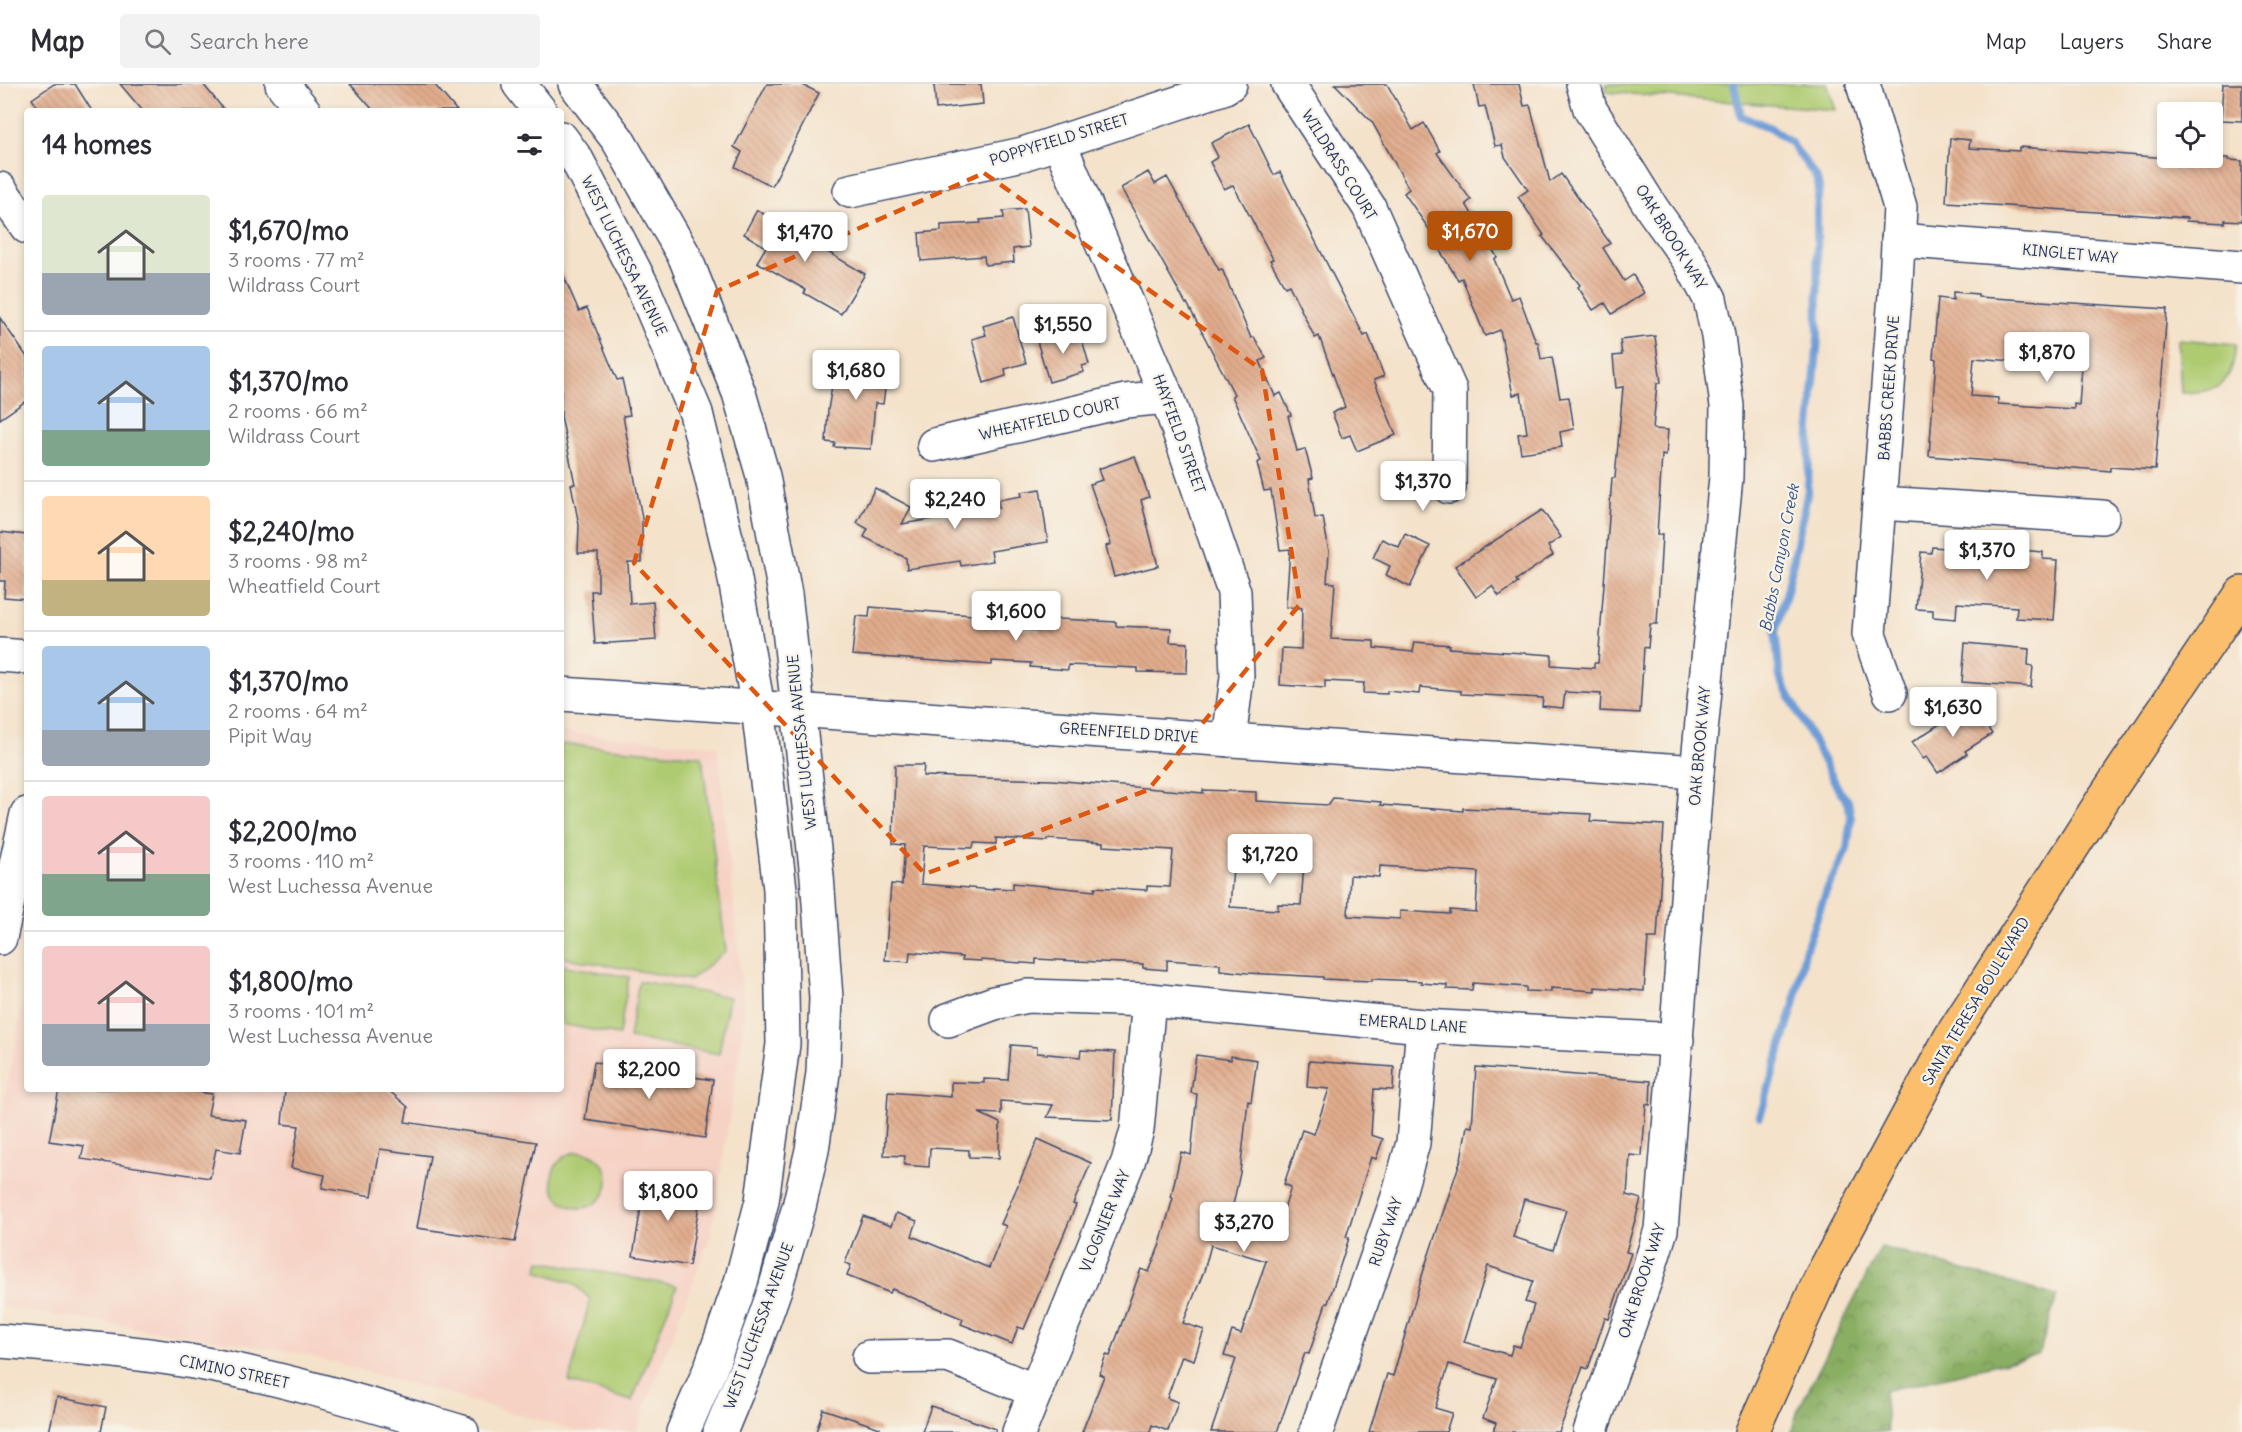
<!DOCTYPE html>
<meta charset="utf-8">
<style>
:root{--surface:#fff;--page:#f2f2f3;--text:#2b2b33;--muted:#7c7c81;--line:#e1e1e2;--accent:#b45309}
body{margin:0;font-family:Delius,sans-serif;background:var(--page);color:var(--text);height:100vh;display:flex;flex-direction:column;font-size:22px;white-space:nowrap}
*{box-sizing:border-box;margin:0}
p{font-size:20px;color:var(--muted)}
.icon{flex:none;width:33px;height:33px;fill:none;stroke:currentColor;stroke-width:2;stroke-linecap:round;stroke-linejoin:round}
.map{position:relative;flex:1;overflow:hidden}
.details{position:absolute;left:24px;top:24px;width:540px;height:984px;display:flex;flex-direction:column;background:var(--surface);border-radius:6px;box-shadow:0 3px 9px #0003}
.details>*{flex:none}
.buttons{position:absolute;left:2157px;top:18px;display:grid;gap:12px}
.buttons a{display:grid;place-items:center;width:66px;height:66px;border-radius:6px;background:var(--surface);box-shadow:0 3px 9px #0003;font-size:30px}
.price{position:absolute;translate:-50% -51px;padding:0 14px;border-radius:6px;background:#fff;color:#222;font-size:20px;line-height:39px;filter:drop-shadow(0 2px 3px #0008)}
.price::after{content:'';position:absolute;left:50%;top:36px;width:18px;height:14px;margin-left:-9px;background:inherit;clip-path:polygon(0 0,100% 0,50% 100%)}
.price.on{background:var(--accent);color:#fff}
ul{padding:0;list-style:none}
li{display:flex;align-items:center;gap:18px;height:150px;padding:0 18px}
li+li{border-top:2px solid var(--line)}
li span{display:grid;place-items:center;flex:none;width:168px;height:120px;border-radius:6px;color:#555}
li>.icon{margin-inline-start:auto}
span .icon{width:72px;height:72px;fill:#fffc;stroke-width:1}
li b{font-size:26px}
h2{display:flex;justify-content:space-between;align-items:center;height:72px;padding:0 18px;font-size:26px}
header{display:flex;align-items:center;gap:36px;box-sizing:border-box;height:84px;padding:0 30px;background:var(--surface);border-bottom:2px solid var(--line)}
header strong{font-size:28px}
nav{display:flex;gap:33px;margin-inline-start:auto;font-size:21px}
.search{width:420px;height:54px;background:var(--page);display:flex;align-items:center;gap:15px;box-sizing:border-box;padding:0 21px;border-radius:6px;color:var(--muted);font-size:22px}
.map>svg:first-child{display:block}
</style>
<header>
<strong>Map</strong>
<div class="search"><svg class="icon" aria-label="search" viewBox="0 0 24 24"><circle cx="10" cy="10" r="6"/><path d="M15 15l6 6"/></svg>Search here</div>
<nav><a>Map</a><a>Layers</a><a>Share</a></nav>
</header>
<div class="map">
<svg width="2242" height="1348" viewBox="0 0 2242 1348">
<defs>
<pattern id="forest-crowns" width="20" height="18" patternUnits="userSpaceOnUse" patternTransform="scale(1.5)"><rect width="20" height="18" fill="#8aaf63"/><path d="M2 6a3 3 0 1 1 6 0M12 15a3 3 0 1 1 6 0" fill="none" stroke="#708f55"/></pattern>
<pattern id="building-back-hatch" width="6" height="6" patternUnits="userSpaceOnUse" patternTransform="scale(1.5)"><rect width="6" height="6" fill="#e1ac8c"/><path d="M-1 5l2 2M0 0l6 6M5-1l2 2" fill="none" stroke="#c0947b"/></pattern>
</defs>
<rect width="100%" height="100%" fill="#f7f3e8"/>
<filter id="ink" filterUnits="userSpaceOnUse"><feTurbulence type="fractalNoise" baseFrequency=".0167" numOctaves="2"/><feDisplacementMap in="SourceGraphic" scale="12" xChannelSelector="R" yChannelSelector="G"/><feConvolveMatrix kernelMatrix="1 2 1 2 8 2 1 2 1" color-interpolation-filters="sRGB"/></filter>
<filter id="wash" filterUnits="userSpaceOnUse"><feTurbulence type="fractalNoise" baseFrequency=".008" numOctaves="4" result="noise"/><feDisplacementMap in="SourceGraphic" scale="24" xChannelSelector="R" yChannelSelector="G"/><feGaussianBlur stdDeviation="1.35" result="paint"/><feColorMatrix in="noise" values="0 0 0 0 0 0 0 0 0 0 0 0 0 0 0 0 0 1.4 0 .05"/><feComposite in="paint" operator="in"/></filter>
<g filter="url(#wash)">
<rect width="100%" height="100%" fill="#f4e2ca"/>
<polygon fill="#f6d2c4" points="561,648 718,662 745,934 711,1150 636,1348 581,1348 300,1269 0,1223 0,1038 27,894 27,1005 561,1005"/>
<g fill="#aecb71" stroke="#647d68" stroke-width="1.5">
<polygon points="1606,0 1827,0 1836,26 1606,8"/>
<path d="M 2178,255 L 2236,260 C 2233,301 2219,308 2181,309 Z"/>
<polygon points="561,660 702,672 726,867 690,896 561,873"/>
<polygon points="561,881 629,893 619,951 561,940"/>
<polygon points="639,897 729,913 719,970 629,954"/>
<circle cx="580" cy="1096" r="28"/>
<polygon points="540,1177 677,1202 632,1317 569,1298 590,1215 573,1199 537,1187"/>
</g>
<polygon fill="url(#forest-crowns)" stroke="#526f60" stroke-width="1.5" points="1881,1163 2057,1212 2039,1270 1884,1307 1888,1348 1791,1348 1798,1326"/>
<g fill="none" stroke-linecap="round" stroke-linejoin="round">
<polyline stroke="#6e9dd7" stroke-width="8" points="1734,0 1741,32 1769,43 1791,59 1816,93 1819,103 1817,126 1818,254 1810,343 1808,406 1787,507 1775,547 1780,594 1840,708 1848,717 1851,734 1847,765 1826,808 1805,867 1794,921 1760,1032"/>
</g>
<g id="blocks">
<g fill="url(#building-back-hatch)" fill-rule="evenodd">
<polygon points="54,0 75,0 92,27 40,27 32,15"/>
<polygon points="120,0 203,0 225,27 143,27"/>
<polygon points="350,0 434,0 457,27 374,27"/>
<polygon points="767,0 801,0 819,9 772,102 735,83 742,68 734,63"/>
<polygon points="934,0 981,0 983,20 936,25"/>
<polygon points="1335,0 1387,0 1413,46 1424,39 1440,67 1437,69 1471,116 1466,120 1497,173 1494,175 1511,215 1519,212 1536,258 1538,258 1541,275 1552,273 1560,314 1569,313 1574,345 1560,348 1562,363 1521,369 1518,350 1527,349 1521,309 1513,311 1500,246 1485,252 1462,194 1458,196 1439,165 1442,164 1404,109 1409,105 1372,38"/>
<polygon points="1474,0 1519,0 1524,22 1530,21 1550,98 1561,90 1610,159 1603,164 1624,197 1633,191 1644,209 1612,230 1605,219 1593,226 1578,203 1580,201 1542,152 1544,151 1518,113 1528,106 1505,73 1502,61 1495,62 1485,22 1479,23"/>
<polygon points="2223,0 2242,0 2242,37 2221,36"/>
<polygon points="1249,40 1274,91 1280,88 1364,252 1368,250 1384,292 1374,296 1396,351 1357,367 1350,351 1342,354 1332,329 1345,323 1319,252 1315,254 1289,201 1285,203 1270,176 1273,175 1233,101 1224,105 1210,78 1218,73 1211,59"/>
<polygon points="1950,54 1970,56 1969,64 2019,67 2019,63 2168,74 2229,74 2229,76 2242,77 2242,137 2225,136 2225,139 2186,137 2187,134 1946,118"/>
<polygon points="1148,88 1155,100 1167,93 1219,186 1222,185 1251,254 1254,253 1266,274 1260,277 1275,312 1281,309 1291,331 1288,332 1297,367 1305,365 1313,394 1309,395 1315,434 1323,433 1329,468 1327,498 1335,499 1331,555 1374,557 1374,564 1413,568 1415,558 1450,561 1449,564 1552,571 1551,581 1594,584 1594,579 1598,579 1612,394 1615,394 1623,303 1616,304 1613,272 1622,271 1620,256 1655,252 1661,299 1657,299 1653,345 1668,346 1666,372 1662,371 1657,451 1662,451 1657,540 1650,540 1648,564 1644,563 1640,629 1600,627 1601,610 1565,608 1563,624 1542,622 1543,614 1461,610 1461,607 1420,603 1419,610 1387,607 1387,610 1363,609 1364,599 1325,597 1325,604 1280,601 1282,564 1301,565 1302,524 1286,523 1290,465 1280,466 1271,406 1264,407 1257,379 1261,377 1232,312 1234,310 1187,219 1186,220 1121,104"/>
<polygon points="1025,125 1029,163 1013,165 1014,178 985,181 984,172 921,177 919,149 941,147 941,141 981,139 980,136 1004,134 1003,127"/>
<polygon points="757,126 865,190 841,230 804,209 806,206 757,178 766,163 744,150"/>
<polygon points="561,186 579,227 587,224 617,296 622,295 630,331 623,332 642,434 642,478 628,478 630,520 653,518 656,556 595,560 591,507 598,507 598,469 578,469 579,441 571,400 575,400 561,332"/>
<path d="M 1953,208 L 1978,210 L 1978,213 L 2167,225 L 2155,386 L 2110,383 L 2110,387 L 1929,372 L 1936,275 L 1933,274 L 1938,214 L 1953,216 ZM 1974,274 L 2082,282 L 2079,321 L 2074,320 L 2074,325 L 1998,320 L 1998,314 L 1971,312 Z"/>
<polygon points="1013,233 1026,279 1005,285 1006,292 984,299 972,255 986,251 983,242"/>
<polygon points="0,234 27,273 27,316 0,335"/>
<polygon points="1079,245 1089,280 1082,282 1084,288 1049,298 1037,257"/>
<polygon points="849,270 889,275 883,320 875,319 871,365 834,363 835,359 826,358 828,326 836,277 848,279"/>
<polygon points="1135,372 1149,413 1141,416 1158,482 1114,493 1106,462 1111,460 1090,400 1102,396 1098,385"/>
<polygon points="875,404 911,423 902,440 999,424 998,416 1022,412 1021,408 1040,405 1048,458 991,467 993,477 961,482 960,477 907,485 906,474 864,453 868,445 857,439"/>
<polygon points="1542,426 1561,453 1548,462 1553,471 1516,496 1518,499 1499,512 1492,502 1476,513 1455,482"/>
<polygon points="0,448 27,451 27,515 4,513 5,497 0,497"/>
<polygon points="1405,450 1430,462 1410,503 1386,491 1390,482 1373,474 1382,455 1399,463"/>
<polygon points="1976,456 1995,457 1995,464 2043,468 2043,475 2058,476 2054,536 2016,534 2017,523 1957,519 1956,535 1933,533 1933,526 1916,525 1921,468 1931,469 1932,463 1975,466"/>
<polygon points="870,523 998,533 997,542 1039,547 1040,534 1116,538 1116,542 1171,544 1170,558 1188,559 1187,589 1138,588 1138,584 1068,581 1068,586 1030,583 1031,579 992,577 992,581 852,571 856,532 869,533"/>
<polygon points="1965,559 2029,565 2028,581 2033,582 2031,603 1962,598"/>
<polygon points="1972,619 1992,650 1965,667 1967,670 1938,689 1927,673 1923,675 1912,658"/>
<path d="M 895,681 L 924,681 L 923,692 L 1052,696 L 1203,709 L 1203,706 L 1256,708 L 1256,717 L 1328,721 L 1333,714 L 1381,718 L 1380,721 L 1463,727 L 1463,724 L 1591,730 L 1590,737 L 1664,741 L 1657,854 L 1648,854 L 1644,907 L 1595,903 L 1595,907 L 1551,904 L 1551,908 L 1526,907 L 1526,903 L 1473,899 L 1472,906 L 1447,905 L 1447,901 L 1421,899 L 1421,897 L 1372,895 L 1372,897 L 1345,896 L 1323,895 L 1323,893 L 1247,889 L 1220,886 L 1220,880 L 1167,876 L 1167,886 L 1143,884 L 1143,880 L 1077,877 L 1036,875 L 1036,880 L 981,876 L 981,877 L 962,876 L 962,873 L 910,868 L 909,878 L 885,876 L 891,800 L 902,801 L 905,761 L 893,760 ZM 996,754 L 1048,757 L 1048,755 L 1103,759 L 1103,762 L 1173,766 L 1170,803 L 1147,802 L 1147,806 L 1095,803 L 1095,807 L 1013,799 L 1013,805 L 993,804 L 993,806 L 921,800 L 924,762 L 973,764 L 974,759 L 996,760 ZM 1253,776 L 1304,779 L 1301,821 L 1278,820 L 1278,826 L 1230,823 L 1233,784 L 1253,785 ZM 1380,782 L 1478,788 L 1476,828 L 1450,826 L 1450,830 L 1400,827 L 1400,835 L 1348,832 L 1350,791 L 1379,793 Z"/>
<polygon points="1011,961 1037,963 1037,969 1080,973 1081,966 1115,968 1112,1036 1047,1033 1053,1021 1001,1017 1001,1030 979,1029 1000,1039 999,1074 969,1073 969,1066 930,1064 929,1083 904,1081 905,1072 884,1071 888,1008 951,1013 951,998 984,999 984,995 1008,996"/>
<polygon points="1196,971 1231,976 1231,972 1257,976 1251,1018 1248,1017 1240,1089 1229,1139 1267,1150 1268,1145 1277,1148 1291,1103 1284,1100 1302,1046 1314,1050 1329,1005 1307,1003 1309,977 1394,983 1393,1006 1374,1005 1371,1051 1383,1055 1376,1075 1371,1073 1346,1153 1349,1154 1328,1219 1326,1219 1309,1270 1305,1269 1277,1348 1211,1348 1236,1275 1224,1272 1232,1247 1241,1250 1266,1177 1211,1161 1204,1187 1183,1239 1204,1246 1194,1276 1182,1272 1167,1314 1178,1318 1168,1347 1152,1341 1150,1348 1082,1348 1104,1292 1099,1290 1106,1271 1110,1272 1141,1185 1149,1188 1160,1160 1173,1114 1171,1113 1181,1068 1191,1071 1197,1010 1191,1009"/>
<polygon points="594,978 713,996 705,1054 585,1036"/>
<path d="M 1476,983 L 1651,997 L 1650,1021 L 1646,1020 L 1642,1072 L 1630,1071 L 1627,1111 L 1641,1115 L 1626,1168 L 1631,1169 L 1609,1235 L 1605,1234 L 1588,1285 L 1583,1283 L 1559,1348 L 1493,1348 L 1496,1339 L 1483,1334 L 1497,1295 L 1449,1280 L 1435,1324 L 1452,1329 L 1446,1348 L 1369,1348 L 1387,1290 L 1393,1292 L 1425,1182 L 1461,1075 L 1467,1042 L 1472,1043 ZM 1524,1115 L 1566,1126 L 1553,1166 L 1513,1153 ZM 1488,1182 L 1533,1197 L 1525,1218 L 1534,1221 L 1520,1263 L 1513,1261 L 1510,1271 L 1464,1258 Z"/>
<polygon points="59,1005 178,1005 212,1010 208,1031 246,1036 240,1069 216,1065 210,1094 81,1075 84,1062 49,1057"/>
<polygon points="285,1005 387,1005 408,1023 405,1038 536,1058 515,1158 417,1144 430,1072 380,1065 372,1112 322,1104 325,1091 291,1084 299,1042 282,1040"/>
<polygon points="1038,1055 1091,1079 1073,1120 1076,1121 1038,1212 1024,1245 1018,1243 1012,1260 961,1240 963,1235 892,1205 890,1209 847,1192 851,1181 845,1179 863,1132 891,1142 896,1129 917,1137 912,1152 989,1184 1006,1142 1001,1140"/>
<polygon points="646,1093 702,1103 689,1182 633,1172"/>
<polygon points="57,1313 106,1323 101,1348 49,1348"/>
<polygon points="931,1322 996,1345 995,1348 922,1348"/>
<polygon points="823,1325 880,1344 879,1348 816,1348"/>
</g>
</g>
</g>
<g filter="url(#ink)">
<use href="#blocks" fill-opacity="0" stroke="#3c4a6e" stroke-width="1.5"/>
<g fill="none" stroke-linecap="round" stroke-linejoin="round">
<g stroke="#3c4a6e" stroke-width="36">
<g id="minor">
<polyline points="282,0 304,27"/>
<polyline points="519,0 540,27"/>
<polyline points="575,0 618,56 685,173 739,309 763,392 785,510 817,792 826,914 823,989 812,1066 799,1123 775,1205 749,1278 720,1348"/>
<polyline points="1288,0 1369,123 1450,306 1449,403"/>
<polyline points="1583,0 1590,25 1653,126 1689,176 1710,215 1718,252 1727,322 1726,393 1697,688 1661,1146 1646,1194 1590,1348"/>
<polyline points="1863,0 1900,123 1896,198 1869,550 1890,609"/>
<polyline points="561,54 577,76 642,201 696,329 732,479 758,623 780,805 783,960 762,1117 741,1198 711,1283 683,1348"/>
<polyline points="1059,58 1167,313 1234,508 1237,593 1229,656"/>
<polyline points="0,105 27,143"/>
<polyline points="850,107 1023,70 1223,4 1230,0"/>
<polyline points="1898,156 2242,183"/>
<polyline points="934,361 1125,317 1167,313"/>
<polyline points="1880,419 2102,433"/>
<polyline points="0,571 27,573"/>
<polyline points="561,610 1697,688"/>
<polyline points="0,854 27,730"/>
<polyline points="948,936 994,919 1028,912 1149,916 1423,942 1677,956"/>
<path d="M 0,1257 C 69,1263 137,1267 205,1280 C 292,1296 377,1323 462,1348"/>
<polyline points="869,1273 948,1272 1036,1307"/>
<polyline points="1019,1348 1128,1078 1137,1046 1149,916"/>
<polyline points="1316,1348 1397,1116 1413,1059 1423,942"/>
</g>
</g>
<g stroke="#3c4a6e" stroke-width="36">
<polyline id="major" points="1752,1348 1822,1191 1950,954 2102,717 2242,509"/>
</g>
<use href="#minor" stroke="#fff" stroke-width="33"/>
<use href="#major" stroke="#fabe6d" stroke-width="33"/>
</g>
</g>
<path fill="none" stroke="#de5710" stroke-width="4.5" stroke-dasharray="12 8" stroke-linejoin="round" d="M 984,89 L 1262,286 L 1300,520 L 1148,706 L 925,790 L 634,479 L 717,207 Z"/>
<g text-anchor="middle" stroke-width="4.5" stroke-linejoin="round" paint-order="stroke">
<g font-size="15" fill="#1b2f5e" stroke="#f7f3e8">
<text transform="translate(1059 56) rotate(-17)" y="5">POPPYFIELD STREET</text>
<text transform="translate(1339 81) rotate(58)" y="5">WILDRASS COURT</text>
<text transform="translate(1671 153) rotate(58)" y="5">OAK BROOK WAY</text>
<text transform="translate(2070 170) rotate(5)" y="5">KINGLET WAY</text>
<text transform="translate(624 172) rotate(64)" y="5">WEST LUCHESSA AVENUE</text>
<text transform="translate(1889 304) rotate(-86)" y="5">BABBS CREEK DRIVE</text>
<text transform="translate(1050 335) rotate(-13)" y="5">WHEATFIELD COURT</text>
<text transform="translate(1179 350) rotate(70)" y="5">HAYFIELD STREET</text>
<text transform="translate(1129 649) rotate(4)" y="5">GREENFIELD DRIVE</text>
<text transform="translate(802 658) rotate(-96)" y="5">WEST LUCHESSA AVENUE</text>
<text transform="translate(1700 662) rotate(-85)" y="5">OAK BROOK WAY</text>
<text transform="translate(1976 917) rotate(-59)" y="5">SANTA TERESA BOULEVARD</text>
<text transform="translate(1413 940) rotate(4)" y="5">EMERALD LANE</text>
<text transform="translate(1105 1137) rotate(-68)" y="5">VLOGNIER WAY</text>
<text transform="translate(1386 1148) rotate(-71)" y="5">RUBY WAY</text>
<text transform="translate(1642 1197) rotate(-72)" y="5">OAK BROOK WAY</text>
<text transform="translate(759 1242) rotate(-70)" y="5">WEST LUCHESSA AVENUE</text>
<text transform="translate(234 1288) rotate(12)" y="5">CIMINO STREET</text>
</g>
<g font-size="16" font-style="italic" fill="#385688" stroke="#f7f3e8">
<text transform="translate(1779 474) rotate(-79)" y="6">Babbs Canyon Creek</text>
</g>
</g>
</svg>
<div class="buttons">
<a><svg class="icon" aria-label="locate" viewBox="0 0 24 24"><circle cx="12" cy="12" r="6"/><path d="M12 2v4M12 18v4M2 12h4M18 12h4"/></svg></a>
</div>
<b class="price on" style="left:1470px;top:178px">$1,670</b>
<b class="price" style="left:805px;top:179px">$1,470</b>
<b class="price" style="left:1063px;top:271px">$1,550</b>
<b class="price" style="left:2047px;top:299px">$1,870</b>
<b class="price" style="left:856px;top:317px">$1,680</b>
<b class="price" style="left:1423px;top:428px">$1,370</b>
<b class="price" style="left:955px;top:446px">$2,240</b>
<b class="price" style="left:1987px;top:497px">$1,370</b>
<b class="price" style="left:1016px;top:558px">$1,600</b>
<b class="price" style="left:1953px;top:654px">$1,630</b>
<b class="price" style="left:1270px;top:801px">$1,720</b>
<b class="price" style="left:649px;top:1016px">$2,200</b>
<b class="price" style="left:668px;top:1138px">$1,800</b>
<b class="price" style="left:1244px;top:1169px">$3,270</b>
<section class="details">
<h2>14 homes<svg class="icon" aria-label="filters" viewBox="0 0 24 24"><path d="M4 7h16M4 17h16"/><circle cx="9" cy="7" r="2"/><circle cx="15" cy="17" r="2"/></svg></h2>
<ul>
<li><span style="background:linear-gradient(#dfe7d0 65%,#9aa5b1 0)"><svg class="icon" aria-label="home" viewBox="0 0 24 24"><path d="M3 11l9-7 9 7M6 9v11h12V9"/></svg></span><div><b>$1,670/mo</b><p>3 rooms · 77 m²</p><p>Wildrass Court</p></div></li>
<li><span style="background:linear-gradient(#a9c7e8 70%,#7fa58c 0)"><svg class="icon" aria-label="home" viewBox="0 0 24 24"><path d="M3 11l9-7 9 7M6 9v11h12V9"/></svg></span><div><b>$1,370/mo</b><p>2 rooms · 66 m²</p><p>Wildrass Court</p></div></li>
<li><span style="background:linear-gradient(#ffd9b3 70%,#c2b280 0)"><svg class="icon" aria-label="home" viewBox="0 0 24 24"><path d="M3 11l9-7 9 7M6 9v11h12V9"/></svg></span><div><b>$2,240/mo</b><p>3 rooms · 98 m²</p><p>Wheatfield Court</p></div></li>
<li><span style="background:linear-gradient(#a9c7e8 70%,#9aa5b1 0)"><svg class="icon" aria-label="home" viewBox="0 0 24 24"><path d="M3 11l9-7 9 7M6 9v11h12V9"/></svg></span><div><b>$1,370/mo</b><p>2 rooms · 64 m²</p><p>Pipit Way</p></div></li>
<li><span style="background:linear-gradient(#f6c9c9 65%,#7fa58c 0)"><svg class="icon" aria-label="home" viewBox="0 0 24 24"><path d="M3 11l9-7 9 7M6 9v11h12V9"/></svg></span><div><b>$2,200/mo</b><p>3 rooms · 110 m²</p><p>West Luchessa Avenue</p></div></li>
<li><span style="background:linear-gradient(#f6c9c9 65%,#9aa5b1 0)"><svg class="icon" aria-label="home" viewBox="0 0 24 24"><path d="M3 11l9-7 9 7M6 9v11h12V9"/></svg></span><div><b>$1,800/mo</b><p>3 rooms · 101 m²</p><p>West Luchessa Avenue</p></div></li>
</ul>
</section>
</div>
